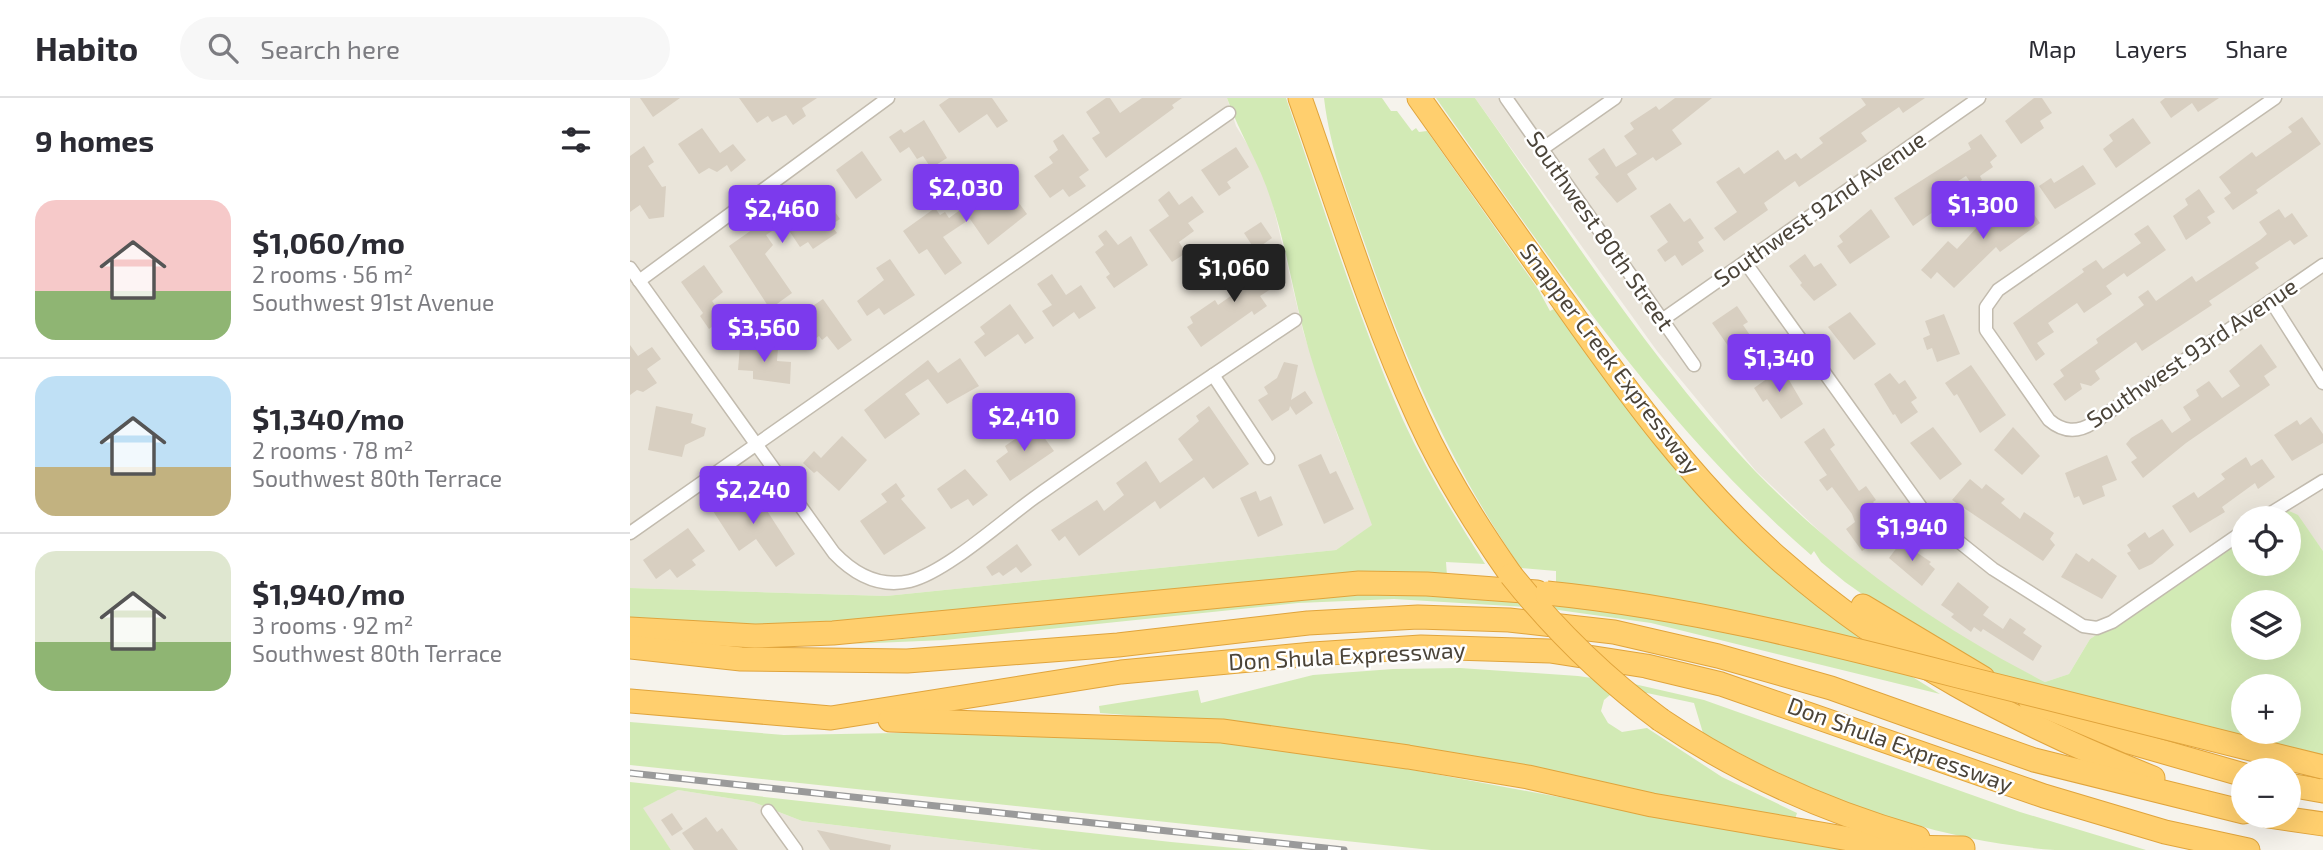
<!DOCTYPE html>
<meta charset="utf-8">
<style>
:root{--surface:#fff;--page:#f7f7f7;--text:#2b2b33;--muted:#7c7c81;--line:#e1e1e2;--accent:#7c3aed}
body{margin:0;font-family:"Exo 2",sans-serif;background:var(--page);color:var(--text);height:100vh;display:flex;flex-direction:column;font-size:26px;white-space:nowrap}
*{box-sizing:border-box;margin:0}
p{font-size:23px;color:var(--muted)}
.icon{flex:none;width:38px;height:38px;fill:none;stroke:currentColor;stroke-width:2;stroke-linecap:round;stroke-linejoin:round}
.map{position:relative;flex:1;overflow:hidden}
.side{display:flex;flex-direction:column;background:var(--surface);width:630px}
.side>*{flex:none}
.controls{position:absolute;left:1601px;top:408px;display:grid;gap:14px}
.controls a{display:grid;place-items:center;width:70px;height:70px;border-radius:50%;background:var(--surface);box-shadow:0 7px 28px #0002;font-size:35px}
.price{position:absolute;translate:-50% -60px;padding:0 16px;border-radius:7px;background:var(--accent);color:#fff;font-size:23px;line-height:46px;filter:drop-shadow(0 2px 4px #0008)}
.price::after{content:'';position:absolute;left:50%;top:42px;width:21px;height:16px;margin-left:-10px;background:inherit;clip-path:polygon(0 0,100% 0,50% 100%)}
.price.active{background:#222;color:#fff}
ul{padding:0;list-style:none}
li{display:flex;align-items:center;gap:21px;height:175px;padding:0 35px}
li+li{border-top:2px solid var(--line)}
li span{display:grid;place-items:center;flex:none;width:196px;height:140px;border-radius:21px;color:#555}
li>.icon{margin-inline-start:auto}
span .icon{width:84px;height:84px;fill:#fffc;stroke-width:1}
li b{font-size:30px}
h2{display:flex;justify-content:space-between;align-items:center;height:84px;padding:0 35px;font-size:30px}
header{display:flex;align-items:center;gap:42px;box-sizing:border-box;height:98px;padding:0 35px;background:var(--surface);border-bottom:2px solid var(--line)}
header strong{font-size:33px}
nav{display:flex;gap:38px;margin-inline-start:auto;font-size:24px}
.search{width:490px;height:63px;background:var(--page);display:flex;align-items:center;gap:18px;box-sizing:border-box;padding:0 24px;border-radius:38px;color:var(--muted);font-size:26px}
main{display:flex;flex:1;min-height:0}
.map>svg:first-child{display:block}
</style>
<header>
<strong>Habito</strong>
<div class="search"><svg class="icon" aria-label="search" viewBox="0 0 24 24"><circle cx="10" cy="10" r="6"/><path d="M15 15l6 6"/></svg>Search here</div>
<nav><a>Map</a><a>Layers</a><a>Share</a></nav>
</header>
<main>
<section class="side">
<h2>9 homes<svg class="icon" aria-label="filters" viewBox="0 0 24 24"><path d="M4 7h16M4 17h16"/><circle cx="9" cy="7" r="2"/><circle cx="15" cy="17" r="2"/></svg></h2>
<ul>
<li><span style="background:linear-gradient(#f6c9c9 65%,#8fb573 0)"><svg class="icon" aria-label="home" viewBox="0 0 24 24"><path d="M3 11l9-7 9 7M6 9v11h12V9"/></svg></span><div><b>$1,060/mo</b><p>2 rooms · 56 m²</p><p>Southwest 91st Avenue</p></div></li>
<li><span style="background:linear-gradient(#bfe0f5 65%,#c2b280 0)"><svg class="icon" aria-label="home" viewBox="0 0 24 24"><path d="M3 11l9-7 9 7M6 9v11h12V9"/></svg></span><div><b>$1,340/mo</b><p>2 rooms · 78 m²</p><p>Southwest 80th Terrace</p></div></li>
<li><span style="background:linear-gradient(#dfe7d0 65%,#8fb573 0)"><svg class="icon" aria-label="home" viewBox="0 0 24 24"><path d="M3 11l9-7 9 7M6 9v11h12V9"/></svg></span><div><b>$1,940/mo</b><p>3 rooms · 92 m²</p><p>Southwest 80th Terrace</p></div></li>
</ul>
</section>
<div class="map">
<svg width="1693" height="752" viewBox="0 0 1693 752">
<rect width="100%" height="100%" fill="#f6f3ec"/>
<g fill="#eae5da">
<polygon points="0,0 597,0 606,28 630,67 642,103 673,233 708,339 743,427 706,452 256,498 0,490"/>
<polygon points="845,0 1693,0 1693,453 1668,418 1657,412 1645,420 1614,420 1613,441 1460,541 1439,576 1415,584 1381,567 1327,536 1261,492 1207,450 1126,373 1027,253"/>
<polygon points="48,692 123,704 172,723 411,752 41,752 12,710"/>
</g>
<g fill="#d2eab5" fill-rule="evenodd">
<path d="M 597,0 L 656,0 C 693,108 727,217 773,322 C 796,372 825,419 855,466 L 816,464 L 817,478 L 150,531 L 0,524 L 0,490 L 256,498 L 706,452 L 742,427 C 719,363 690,298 673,231 C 662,188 655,144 641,102 C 630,66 609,35 597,0 Z"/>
<path d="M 694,0 L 752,0 L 761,13 L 767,13 L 782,33 L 786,30 L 789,34 L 797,33 L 908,191 L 920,213 L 924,211 L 1021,341 L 1149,475 L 1260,565 L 1310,596 L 1021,525 L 914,510 L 764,501 L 668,505 L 315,542 L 221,546 L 712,498 L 926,486 L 926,473 L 891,470 C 822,370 775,263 736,149 C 719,100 700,52 694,0 Z"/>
<path d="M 806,0 L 845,0 C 935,126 1018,261 1125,373 C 1210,460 1307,529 1415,584 L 1439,576 L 1460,541 L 1613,441 L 1614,466 L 1659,466 L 1659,420 L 1645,420 L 1657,412 L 1668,417 L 1693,453 L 1693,673 L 1400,597 L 1279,529 L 1215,484 L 1191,464 L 1184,453 L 1181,457 C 1031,327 920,161 806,0 ZM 1614,504 L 1659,504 L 1659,550 L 1614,550 ZM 1614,588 L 1659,588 L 1659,634 L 1614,634 Z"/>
<path d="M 830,570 L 948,578 L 1004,586 L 1074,602 L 1390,714 L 1516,752 C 1486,752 1455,752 1425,752 C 1301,743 1180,697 1073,635 L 1064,605 L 1017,595 L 980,597 L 974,602 L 971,613 L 978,625 L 992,634 L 1017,630 L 1092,679 L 1167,715 L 1165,721 L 613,626 L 470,615 L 469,608 L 568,592 L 571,605 L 683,577 L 763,571 Z"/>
<polygon points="0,624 154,637 380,633 610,645 735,663 1214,752 801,752 0,667"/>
<polygon points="0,684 541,744 625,752 411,752 172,723 123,704 48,692 13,710 41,752 0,752"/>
</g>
<g fill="#d8cfc1">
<polygon points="10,0 50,0 23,19"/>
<polygon points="109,0 187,0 172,10 176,18 163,27 156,17 142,24 138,18 127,25"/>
<polygon points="319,0 362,0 378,23 367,30 357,16 329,35 309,7"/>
<polygon points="476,0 480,0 490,15 512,0 552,0 542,7 544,10 476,60 462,40 470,35 456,14"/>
<polygon points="1045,0 1082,0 1042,32 1052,46 1026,63 1023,59 997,76 1007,91 987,105 965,79 969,76 958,61 974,50 986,69 1007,56 994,38 1004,31 1000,25 1026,8 1029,12"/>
<polygon points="1231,0 1295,0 1273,15 1269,9 1231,35 1237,43 1169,89 1165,83 1134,105 1138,112 1094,143 1084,130 1107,114 1086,84 1109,69 1114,76 1148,52 1155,62 1166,55 1171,61 1193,45 1189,40 1236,7"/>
<polygon points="1404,0 1412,0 1422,15 1410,23 1414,30 1391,46 1375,23"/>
<polygon points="1535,0 1589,0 1568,14 1562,5 1541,20 1530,4"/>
<polygon points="1672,19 1691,46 1626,92 1628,95 1603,112 1594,100 1601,95 1589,79 1622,54 1626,59 1662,34 1658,29"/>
<polygon points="1503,20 1521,45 1486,70 1473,51 1483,43 1479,37"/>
<polygon points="294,22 317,60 301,70 293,58 287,61 279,49 270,55 259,39 271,31 274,35"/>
<polygon points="72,30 90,55 103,46 116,62 101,74 97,67 87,74 79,70 69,76 48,46"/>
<polygon points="433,36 459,72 449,79 456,88 439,99 433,91 420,100 404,78 423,65 419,59 428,52 423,43"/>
<polygon points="1351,36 1367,58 1360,64 1363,69 1350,78 1352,82 1343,88 1336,78 1317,90 1321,95 1313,100 1316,105 1283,128 1264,100 1341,51 1338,45"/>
<polygon points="14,48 24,64 18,68 32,89 36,88 34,119 19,121 10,107 0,114 0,58"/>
<polygon points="606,49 619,69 597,84 601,90 589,98 571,72"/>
<polygon points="232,53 252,82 226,101 206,72"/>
<polygon points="1453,67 1466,86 1425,111 1409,88 1421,80 1424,85"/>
<polygon points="372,82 397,116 358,147 340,121 313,139 332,165 315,177 297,151 289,156 273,133 305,110 310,117 315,114 319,120"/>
<polygon points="1569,91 1585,114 1577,119 1581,125 1556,142 1543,118 1558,107 1555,101"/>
<polygon points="539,93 549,107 562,98 574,114 558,125 564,133 549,144 556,155 542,164 519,132 539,118 528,102"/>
<polygon points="1389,95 1410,125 1370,154 1366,149 1324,190 1307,174 1301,181 1291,172 1318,143 1327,151 1350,126 1348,123"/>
<polygon points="193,97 210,121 201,127 207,135 183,151 178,144 170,149 154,125 136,137 143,147 135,156 162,195 140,211 99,148 133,124 134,126 153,109 161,105 170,117"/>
<polygon points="1040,105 1054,124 1060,120 1074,140 1068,144 1074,153 1052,168 1045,157 1035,164 1027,152 1038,144 1020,118"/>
<polygon points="1241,111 1260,139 1220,166 1207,148 1213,144 1209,138"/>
<polygon points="1649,111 1655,120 1662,115 1678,138 1664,147 1660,142 1625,165 1629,170 1579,203 1582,207 1512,253 1506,244 1465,273 1470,281 1461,288 1450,285 1452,291 1435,303 1423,286 1434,278 1430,272 1468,245 1466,241 1514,207 1508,199 1518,192 1526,203 1562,178 1566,184 1630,142 1637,136 1629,124"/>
<polygon points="631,124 642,140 625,152 614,135"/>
<polygon points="1518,127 1536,152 1497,179 1494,175 1476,188 1482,196 1454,215 1447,205 1418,225 1424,234 1407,245 1415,256 1406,263 1383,225 1454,174 1452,171 1466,162 1473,171 1511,145 1504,136"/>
<polygon points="476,132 488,147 501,138 518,167 484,190 476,179 480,176 465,154 474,147 468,138"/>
<polygon points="1175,156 1184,169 1191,165 1207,187 1184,203 1170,187 1172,185 1159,168"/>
<polygon points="260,161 285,197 254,217 249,210 237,218 227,203 254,182 246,170"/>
<polygon points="634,161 650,185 630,198 637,208 624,217 622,213 571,249 557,229 563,225 560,219 585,202 588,207 608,193 603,183"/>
<polygon points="74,167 93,194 82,203 94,220 79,231 70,218 73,215 51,184"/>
<polygon points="422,176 436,197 451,187 466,210 449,221 444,214 423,229 412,213 422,207 407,186"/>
<polygon points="193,201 222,242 208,252 197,238 192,242 189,238 176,248 159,224"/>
<polygon points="380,206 404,240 395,246 388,236 355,259 344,244 355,236 350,229"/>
<polygon points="1107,208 1118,224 1113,227 1126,246 1113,255 1108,247 1101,252 1082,225"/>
<polygon points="1220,214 1246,246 1224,262 1198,229"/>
<polygon points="1314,216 1330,256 1307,264 1302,250 1297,252 1293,240 1300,237 1295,223"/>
<polygon points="1631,246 1647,269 1634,278 1640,287 1556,345 1513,380 1501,364 1507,360 1496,346 1501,340 1532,321 1542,335 1561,322 1553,309 1569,298 1566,292 1579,283 1592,300 1610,288 1599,273"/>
<polygon points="0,247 8,258 22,249 31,261 17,271 27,285 13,294 7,292 0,297"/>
<polygon points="110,248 148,250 147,263 161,264 160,286 123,281 123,273 108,272"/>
<polygon points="330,260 349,288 317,306 298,281 275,296 290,316 255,341 234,312 298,262 308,275"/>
<polygon points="654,264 668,267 661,302 675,293 683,305 666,317 660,308 659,312 642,323 628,302 638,296 634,289 647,280"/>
<polygon points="1341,267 1376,317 1350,335 1327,296 1324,298 1315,285"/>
<polygon points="1152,270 1173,306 1151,321 1137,301 1133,304 1124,290"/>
<polygon points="1260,275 1269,286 1275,282 1287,300 1281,304 1288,314 1271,326 1265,316 1263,317 1244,286"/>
<polygon points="26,308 63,316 61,325 76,330 74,338 55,347 52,359 18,352"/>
<polygon points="579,308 619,366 583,391 574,379 530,411 525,403 449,458 435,438 429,443 421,432 467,402 474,413 494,397 486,385 516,363 530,385 563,362 548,341 569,323 566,318"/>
<polygon points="1681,319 1693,336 1693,345 1662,363 1644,337 1667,322 1670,327"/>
<polygon points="405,327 424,353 380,383 366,363 378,354 375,348"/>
<polygon points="1303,329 1332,366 1310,382 1280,345"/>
<polygon points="1383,329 1410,358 1392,377 1364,352"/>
<polygon points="1194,330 1205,347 1200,351 1229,393 1236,388 1246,402 1243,404 1265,429 1232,453 1216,431 1225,424 1222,416 1202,389 1197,393 1189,382 1197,377 1174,344"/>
<polygon points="212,338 237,362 209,393 187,373 184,375 173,365 184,353 191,360"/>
<polygon points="691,356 700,376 706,373 724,411 694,426 668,367"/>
<polygon points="1477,357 1487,382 1472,388 1475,398 1453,407 1449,398 1444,400 1435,375"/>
<polygon points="1616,359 1621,368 1632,361 1645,379 1628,391 1625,385 1592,409 1595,414 1560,435 1542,408 1564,394 1568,400 1595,381 1591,376"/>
<polygon points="335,371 358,397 343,408 338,401 321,411 307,391"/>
<polygon points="1340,381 1352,391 1356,386 1375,401 1371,405 1390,421 1394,414 1424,435 1420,441 1425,447 1413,463 1322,402"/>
<polygon points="266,385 275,398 271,401 296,430 254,457 230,423 257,404 251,396"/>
<polygon points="115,389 132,405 165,456 146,469 126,441 109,453 83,413"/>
<polygon points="626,393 630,403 641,398 653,427 628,439 610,400"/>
<polygon points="58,430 75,453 62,462 66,467 47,480 40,471 26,481 13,462"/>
<polygon points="1533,431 1544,447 1522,466 1509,472 1497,455 1501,453 1497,447 1515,434 1519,440"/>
<polygon points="1271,444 1301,464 1299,466 1305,471 1292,488 1259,460"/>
<polygon points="387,446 402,467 391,475 386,469 373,478 369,474 362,478 356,469"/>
<polygon points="1446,455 1459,464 1462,460 1487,478 1472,501 1431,479"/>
<polygon points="1328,484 1359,509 1353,517 1373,531 1380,520 1396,531 1393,535 1412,548 1403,563 1353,531 1351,534 1344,529 1341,534 1321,519 1324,516 1311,507"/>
<polygon points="42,715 53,731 42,738 31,722"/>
<polygon points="76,719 87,734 92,730 108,752 64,752 52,735"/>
<polygon points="187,732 261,747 260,752 200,752"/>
</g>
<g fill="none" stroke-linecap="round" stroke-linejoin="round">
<g stroke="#c2bbae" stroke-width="15">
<g id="minor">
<polyline points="876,0 1064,267"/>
<path d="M 1645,0 L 1368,192 L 1356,209 L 1356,232 L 1419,322 C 1433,334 1447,335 1463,325 L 1693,167"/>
<polyline points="912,51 985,0"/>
<polyline points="1115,164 1298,419 1363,471 1453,528 1467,530 1482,524 1614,433"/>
<path d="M 0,170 L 204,455 C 225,477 250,490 280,483 C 316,474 372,423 404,400 C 490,339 577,281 665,222"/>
<polyline points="9,183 258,0"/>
<polyline points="1641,203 1693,285"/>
<polyline points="1032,222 1349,0"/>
<polyline points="583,277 638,360"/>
<polyline points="1633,420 1693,383"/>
<polyline points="0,435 599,15"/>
<polyline points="138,713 166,752"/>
</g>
</g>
<g stroke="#e0a43c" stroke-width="25">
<g id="motorway">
<path d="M 670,0 C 708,107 741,217 789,321 C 814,376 846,427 881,477"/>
<path d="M 789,0 C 838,69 887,138 936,207 C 1000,298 1066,388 1150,462 C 1260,559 1387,626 1523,680"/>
<polyline points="1233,508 1353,580"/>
<polyline points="0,531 125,538 203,535 729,485 797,486 907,494"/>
<polyline points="0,549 111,561 277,563 488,547 678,525 788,519 879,522 984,534 1088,558 1201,590 1404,662 1614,714"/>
<polyline points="1400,602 1499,644 1614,677"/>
<polyline points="0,603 201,620 491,574 683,556 791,549 920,553 1016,568 1091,586 1414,698 1535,734 1618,752"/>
<polyline points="260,622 592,633 778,659 898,679 1022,707 1266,749 1333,750"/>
<path d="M 1031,622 C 1111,676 1194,713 1288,740"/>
<polyline points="1659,687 1693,693"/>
<polyline points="1638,718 1693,726"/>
</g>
</g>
<use href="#minor" stroke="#fff" stroke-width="12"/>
<use href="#motorway" stroke="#ffcf6e" stroke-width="23"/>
<g stroke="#9a9a9a" stroke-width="7">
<polyline id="rail" points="0,675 714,752"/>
</g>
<use href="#rail" stroke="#fff" stroke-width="4.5" stroke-dasharray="13" stroke-linecap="butt"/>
<g stroke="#e0a43c" stroke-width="25" stroke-linecap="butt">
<g id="motorway-bridge">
<path d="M 881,477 C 925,532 974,580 1031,622"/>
<path d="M 917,495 C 1056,509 1193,543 1328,578 C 1449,608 1571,638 1693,669"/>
</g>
</g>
<use href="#motorway-bridge" stroke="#ffcf6e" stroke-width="23"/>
</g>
<g text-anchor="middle" stroke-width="5" stroke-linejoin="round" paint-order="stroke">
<g font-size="23" fill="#4b4439" stroke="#fff">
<text transform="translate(1190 111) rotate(-35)" y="8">Southwest 92nd Avenue</text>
<text transform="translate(970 133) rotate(55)" y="8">Southwest 80th Street</text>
<text transform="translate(1562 255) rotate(-34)" y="8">Southwest 93rd Avenue</text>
<text transform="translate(980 261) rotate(53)" y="8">Snapper Creek Expressway</text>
<text transform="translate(717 558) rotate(-3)" y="8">Don Shula Expressway</text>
<text transform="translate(1270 647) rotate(20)" y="8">Don Shula Expressway</text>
</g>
</g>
</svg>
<div class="controls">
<a><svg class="icon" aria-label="locate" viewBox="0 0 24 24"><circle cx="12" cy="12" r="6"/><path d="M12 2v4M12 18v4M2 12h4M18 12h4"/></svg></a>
<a><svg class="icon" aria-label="layers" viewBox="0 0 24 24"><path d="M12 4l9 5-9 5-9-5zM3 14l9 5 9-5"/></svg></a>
<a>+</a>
<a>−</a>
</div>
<b class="price" style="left:336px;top:126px">$2,030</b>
<b class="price" style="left:1353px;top:143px">$1,300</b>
<b class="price" style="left:152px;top:147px">$2,460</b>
<b class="price active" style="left:604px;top:206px">$1,060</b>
<b class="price" style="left:134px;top:266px">$3,560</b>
<b class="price" style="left:1149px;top:296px">$1,340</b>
<b class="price" style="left:394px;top:355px">$2,410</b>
<b class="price" style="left:123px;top:428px">$2,240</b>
<b class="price" style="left:1282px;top:465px">$1,940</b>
</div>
</main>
